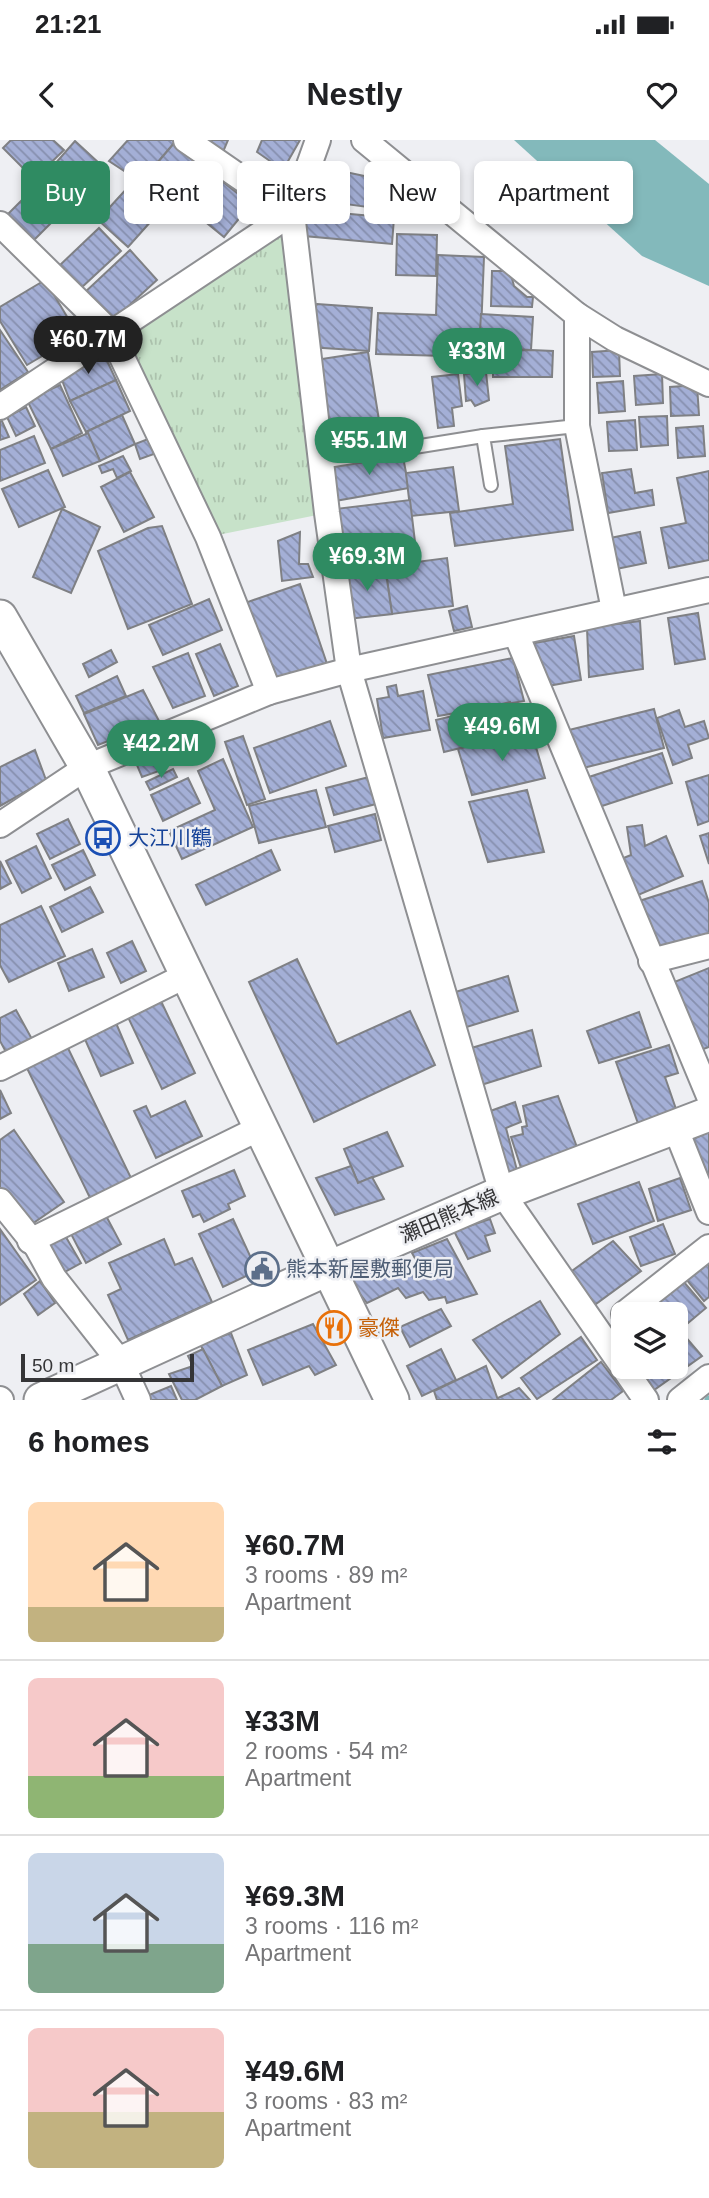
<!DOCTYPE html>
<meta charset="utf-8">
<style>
:root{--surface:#fff;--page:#f6f6f6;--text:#202124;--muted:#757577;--line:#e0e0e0;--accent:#2f8b62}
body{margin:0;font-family:Arial,"Noto Sans JP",sans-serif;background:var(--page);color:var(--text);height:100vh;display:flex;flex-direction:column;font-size:26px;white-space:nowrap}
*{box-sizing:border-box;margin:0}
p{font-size:23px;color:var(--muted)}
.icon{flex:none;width:38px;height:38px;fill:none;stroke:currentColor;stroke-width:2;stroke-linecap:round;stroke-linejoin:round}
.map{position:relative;height:1260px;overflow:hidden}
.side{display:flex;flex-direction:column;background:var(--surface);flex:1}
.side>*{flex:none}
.guide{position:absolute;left:21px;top:21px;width:668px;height:63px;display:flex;gap:14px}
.buttons{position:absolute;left:611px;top:1162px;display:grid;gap:14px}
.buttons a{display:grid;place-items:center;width:77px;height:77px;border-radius:10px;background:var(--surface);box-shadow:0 4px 10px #0003;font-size:35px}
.scale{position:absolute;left:21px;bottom:18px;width:173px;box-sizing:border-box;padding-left:7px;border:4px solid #353537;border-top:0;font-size:19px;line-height:24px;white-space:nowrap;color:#353537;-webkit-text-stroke:5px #eeeff3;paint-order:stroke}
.price{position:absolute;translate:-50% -60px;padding:0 16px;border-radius:24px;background:var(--accent);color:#fff;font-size:23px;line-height:46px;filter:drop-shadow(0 2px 4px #0008)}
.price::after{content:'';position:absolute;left:50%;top:42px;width:21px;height:16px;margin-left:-10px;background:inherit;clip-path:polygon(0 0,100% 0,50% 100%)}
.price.on{background:#222;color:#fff}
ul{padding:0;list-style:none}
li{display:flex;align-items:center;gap:21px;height:175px;padding:0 28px}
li+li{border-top:2px solid var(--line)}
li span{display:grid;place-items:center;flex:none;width:196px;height:140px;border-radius:10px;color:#555}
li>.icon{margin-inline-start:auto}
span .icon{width:84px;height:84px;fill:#fffc;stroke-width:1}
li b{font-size:30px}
h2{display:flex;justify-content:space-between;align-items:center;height:84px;padding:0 28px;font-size:30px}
.tag{padding:0 24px;border-radius:10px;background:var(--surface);box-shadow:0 4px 10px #0003;font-size:24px;line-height:63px}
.tag.on{background:var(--accent);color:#fff}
.status{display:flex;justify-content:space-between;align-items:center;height:49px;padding:0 35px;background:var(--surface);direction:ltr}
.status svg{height:19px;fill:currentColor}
header{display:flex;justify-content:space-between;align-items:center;height:91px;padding:0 28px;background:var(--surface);font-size:32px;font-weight:700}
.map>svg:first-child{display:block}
</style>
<div class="status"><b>21:21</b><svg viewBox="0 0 49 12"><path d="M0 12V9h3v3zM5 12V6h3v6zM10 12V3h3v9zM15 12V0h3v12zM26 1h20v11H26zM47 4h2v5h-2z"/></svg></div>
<header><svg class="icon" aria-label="back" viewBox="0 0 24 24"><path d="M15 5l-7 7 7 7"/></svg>Nestly<svg class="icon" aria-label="heart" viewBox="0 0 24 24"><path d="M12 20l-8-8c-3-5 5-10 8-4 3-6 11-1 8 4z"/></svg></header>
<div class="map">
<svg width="709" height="1260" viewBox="0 0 709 1260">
<defs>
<pattern id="park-tufts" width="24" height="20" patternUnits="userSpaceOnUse" patternTransform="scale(1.75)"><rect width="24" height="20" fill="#c7e2c9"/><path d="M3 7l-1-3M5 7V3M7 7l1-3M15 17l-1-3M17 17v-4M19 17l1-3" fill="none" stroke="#acc2ad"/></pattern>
<pattern id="building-back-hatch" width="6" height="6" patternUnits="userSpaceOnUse" patternTransform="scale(1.75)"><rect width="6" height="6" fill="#a4afd6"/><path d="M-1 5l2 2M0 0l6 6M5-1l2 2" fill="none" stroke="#868fae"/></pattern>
</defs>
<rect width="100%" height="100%" fill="#eeeff3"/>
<polygon fill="url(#park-tufts)" points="292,73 327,373 208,397 110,192"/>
<polygon fill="#83b9bb" points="514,0 655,0 709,44 709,146 642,116"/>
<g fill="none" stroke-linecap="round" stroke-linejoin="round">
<polyline stroke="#83b9bb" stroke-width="7" points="708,1260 709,1259"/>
</g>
<g fill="url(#building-back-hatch)" stroke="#7f8084" stroke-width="2">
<polygon points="11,0 53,0 64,10 34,39 3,8"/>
<polygon points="128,0 172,0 175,2 141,42 109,21"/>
<polygon points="206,0 228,0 223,12"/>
<polygon points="300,0 283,30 257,12 262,0"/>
<polygon points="75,1 99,23 64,62 40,41"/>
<polygon points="175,2 223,42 190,81 141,42"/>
<polygon points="322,27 388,41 382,69 316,60"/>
<polygon points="223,42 251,64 224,97 197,75"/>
<polygon points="131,44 161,70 128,107 98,80"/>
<polygon points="35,47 61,73 33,101 7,75"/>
<polygon points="306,70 394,78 392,104 304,96"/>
<polygon points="99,88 121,111 81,148 60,125"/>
<polygon points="397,94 437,95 436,136 396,135"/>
<polygon points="130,110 157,140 110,183 83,154"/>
<polygon points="438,115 484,117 480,217 376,214 378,173 436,175"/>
<polygon points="492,131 510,131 514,146 527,157 533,157 532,167 491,166"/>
<polygon points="45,140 78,195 27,225 0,181 0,167"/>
<polygon points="317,164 372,168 369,211 308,207 311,166 315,168"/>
<polygon points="481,174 533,177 531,210 479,207"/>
<polygon points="0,190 28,232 0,250"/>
<polygon points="102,210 116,240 70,261 60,235"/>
<polygon points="531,210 553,211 552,237 493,237 493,211"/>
<polygon points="619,210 620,236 593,237 592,212"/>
<polygon points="368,212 383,305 330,313 315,220"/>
<polygon points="486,232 489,260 475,266 471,260 466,261 464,234"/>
<polygon points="458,234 462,266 452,268 454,286 438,288 432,237"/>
<polygon points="662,234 663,263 636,265 634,236"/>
<polygon points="116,240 130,271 86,292 70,261"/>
<polygon points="623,241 625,271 599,273 597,243"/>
<polygon points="60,245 82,293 51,309 27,260"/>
<polygon points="697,245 699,275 671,276 670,247"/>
<polygon points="26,267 35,286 16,296 7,277"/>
<polygon points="122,275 135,304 100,321 86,292"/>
<polygon points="667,276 668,305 641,307 639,277"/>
<polygon points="1,279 9,297 0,300 0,280"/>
<polygon points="635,280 637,310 609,311 607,282"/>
<polygon points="703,286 705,316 678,318 676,288"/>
<polygon points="88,293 100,321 63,336 51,309"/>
<polygon points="34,296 45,323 0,341 0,310"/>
<polygon points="148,299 154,314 140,319 135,304"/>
<polygon points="560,299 573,390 455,406 450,373 513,364 505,306"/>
<polygon points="402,312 409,348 335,361 329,326"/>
<polygon points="123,316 131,331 117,338 113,329 102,333 99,326"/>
<polygon points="453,327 459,371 411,376 406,333"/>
<polygon points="631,329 635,353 652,350 654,365 608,373 602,333"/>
<polygon points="48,330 65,367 19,387 2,349"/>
<polygon points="709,331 709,420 669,428 661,388 686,383 677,338"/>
<polygon points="130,332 154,377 124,392 101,347"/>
<polygon points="410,360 415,402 341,411 335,369"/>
<polygon points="62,369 100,387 71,453 33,437"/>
<polygon points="162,386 192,464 128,489 98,411 148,388"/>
<polygon points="300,392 299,424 308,424 313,437 282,441 278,401"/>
<polygon points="640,392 646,423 611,430 605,399"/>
<polygon points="447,418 453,466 392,474 385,426"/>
<polygon points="385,426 392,474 348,479 342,432"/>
<polygon points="300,444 327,524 269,544 242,464"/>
<polygon points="209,459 222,490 163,515 149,485"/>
<polygon points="467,466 472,487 454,491 449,471"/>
<polygon points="698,473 705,519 675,524 668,478"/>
<polygon points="640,481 643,529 589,537 587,488"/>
<polygon points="574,496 581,540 537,548 529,504"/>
<polygon points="220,504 238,546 214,556 196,514"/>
<polygon points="111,510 117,522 89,537 83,524"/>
<polygon points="188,513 205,556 173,568 153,527"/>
<polygon points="513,518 524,561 438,576 428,535"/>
<polygon points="117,536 126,556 84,573 76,556"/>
<polygon points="396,545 398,556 423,551 430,590 383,598 377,559 389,557 387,547"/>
<polygon points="143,550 159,581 98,605 84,574"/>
<polygon points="510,562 518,594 444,612 436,580"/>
<polygon points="654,569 664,608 579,629 569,590"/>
<polygon points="679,570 685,587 704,581 709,598 688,605 692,618 673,625 657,578"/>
<polygon points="330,581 346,626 270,653 254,608"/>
<polygon points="531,590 545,638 472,655 458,609"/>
<polygon points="243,596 265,659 247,665 225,602"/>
<polygon points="168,601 174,613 166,617 170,623 165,626 156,608"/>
<polygon points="35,610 46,640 0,666 0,627"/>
<polygon points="152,610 159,631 142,637 134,618"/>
<polygon points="662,613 672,643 599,667 589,637"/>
<polygon points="223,619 253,687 182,719 169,691 215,670 198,631"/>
<polygon points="173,629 177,637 150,650 146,642"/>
<polygon points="709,635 709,681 698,685 686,642"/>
<polygon points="369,637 376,664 334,675 326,648"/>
<polygon points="188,638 200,663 163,681 151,655"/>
<polygon points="316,650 326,687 259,703 249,666"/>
<polygon points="527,650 544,712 488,722 469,662"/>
<polygon points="375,674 381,700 335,712 328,686"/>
<polygon points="68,679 80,704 50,719 37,694"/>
<polygon points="642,685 645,706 666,696 683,736 631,758 616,721 631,715 627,687"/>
<polygon points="709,693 709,724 700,696"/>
<polygon points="36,706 51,738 22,753 6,721"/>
<polygon points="83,710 95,735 65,750 52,725"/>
<polygon points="271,710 280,730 206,765 196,745"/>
<polygon points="0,721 11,743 0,749"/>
<polygon points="702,741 709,763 709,799 653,816 636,762"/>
<polygon points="90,747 103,772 62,792 50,767"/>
<polygon points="41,766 65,816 9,842 0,825 0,785"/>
<polygon points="132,801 146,831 121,843 107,813"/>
<polygon points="92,809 104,837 69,851 58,823"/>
<polygon points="297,819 337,904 410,871 435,925 314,982 249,842"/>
<polygon points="709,828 709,907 695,912 667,845"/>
<polygon points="508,836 518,871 457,890 449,854"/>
<polygon points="160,859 195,933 162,949 127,875"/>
<polygon points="16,870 33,901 7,914 0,901 0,878"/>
<polygon points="639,872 651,907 599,923 587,891"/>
<polygon points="116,883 133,923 101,936 84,897"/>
<polygon points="532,890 541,926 478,946 468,909"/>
<polygon points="65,902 132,1040 91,1060 24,922"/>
<polygon points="669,905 678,933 665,937 678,975 640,989 616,922"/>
<polygon points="0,950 11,973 0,979"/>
<polygon points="558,956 578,1010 523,1034 511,997 523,994 522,987 527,986 523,966"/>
<polygon points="185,961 202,996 156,1018 134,971 146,966 151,977"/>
<polygon points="515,962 521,982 506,988 519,1038 503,1043 485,973"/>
<polygon points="14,990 64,1062 26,1088 0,1050 0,1000"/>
<polygon points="387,992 403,1026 358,1043 344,1009"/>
<polygon points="709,992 709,1038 693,999"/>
<polygon points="351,1026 358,1043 372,1037 384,1059 335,1075 316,1038"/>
<polygon points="234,1030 245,1056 228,1064 230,1069 204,1082 200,1074 193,1077 182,1051"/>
<polygon points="680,1038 691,1070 658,1081 649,1049"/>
<polygon points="639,1042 654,1081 593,1104 578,1064"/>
<polygon points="104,1072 121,1104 86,1123 69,1090"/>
<polygon points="233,1079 257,1131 223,1147 199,1094"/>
<polygon points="490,1079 495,1093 485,1096 490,1111 468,1119 454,1091"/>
<polygon points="663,1084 675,1114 641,1126 630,1097"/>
<polygon points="0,1089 36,1140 0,1165"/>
<polygon points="63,1092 81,1123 54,1138 37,1107"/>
<polygon points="164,1099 175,1125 192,1118 212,1162 128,1200 108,1155 121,1149 109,1123"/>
<polygon points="447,1099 477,1154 447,1163 445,1157 429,1160 423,1152 406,1158 398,1148 367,1163 344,1133 388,1115 395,1130 417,1122 412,1113"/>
<polygon points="613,1101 641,1131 589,1169 565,1136"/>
<polygon points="709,1117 709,1157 704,1161 682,1134"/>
<polygon points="40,1141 55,1163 38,1175 24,1154"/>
<polygon points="683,1141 706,1168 682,1188 676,1174 671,1174 660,1161"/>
<polygon points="540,1161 560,1194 502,1238 473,1200"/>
<polygon points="441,1169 451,1186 410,1207 400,1187"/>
<polygon points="313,1184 336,1225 315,1235 309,1226 263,1245 248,1210"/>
<polygon points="677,1187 702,1216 647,1255 628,1227 676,1227"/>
<polygon points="231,1193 247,1235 222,1246 200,1204"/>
<polygon points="581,1197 597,1220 537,1259 521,1238"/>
<polygon points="203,1209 222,1246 195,1260 182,1260 169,1234 193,1226 188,1216"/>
<polygon points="441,1209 456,1240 422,1256 407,1226"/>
<polygon points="601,1222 623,1251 611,1260 553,1260"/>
<polygon points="486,1226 498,1260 437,1260 434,1251"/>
<polygon points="171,1246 177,1260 145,1260 144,1257"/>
<polygon points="519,1248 530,1260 498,1260 498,1258"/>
</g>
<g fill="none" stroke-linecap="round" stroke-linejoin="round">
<g stroke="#8e8f92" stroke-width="16">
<g id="lane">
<polyline points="321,322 483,296"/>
<polyline points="491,345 483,296 577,286"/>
</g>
</g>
<g stroke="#8e8f92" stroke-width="28">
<g id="street">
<polyline points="186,0 292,73"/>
<polyline points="318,0 292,73 327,373 349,530 502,1053 646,1260"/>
<polyline points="364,0 577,175 615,199 709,244"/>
<polyline points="0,84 110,192 208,397 269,552"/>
<polyline points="577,175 577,286 614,470"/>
<polyline points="0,267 292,73"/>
<polyline points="516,494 709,956"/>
<polyline points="0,685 87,627 269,552 349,530 709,450"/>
<polyline points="651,821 709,806"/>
<polyline points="0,928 187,835"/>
<polyline points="675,987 709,1072"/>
<polyline points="0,1061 37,1107 54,1138 121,1223 138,1260"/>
<polyline points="30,1101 260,988"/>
<polyline points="624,1174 709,1107"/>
<polyline points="0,1259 1,1260"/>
<polyline points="680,1260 709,1237"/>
</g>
</g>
<g stroke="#8e8f92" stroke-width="37">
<g id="secondary">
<polyline points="0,477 87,627 392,1260"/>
<polyline points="41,1260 327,1129 502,1053 709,974"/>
</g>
</g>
<use href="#lane" stroke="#fff" stroke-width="12"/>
<use href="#street" stroke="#fff" stroke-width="24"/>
<use href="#secondary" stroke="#fff" stroke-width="33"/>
</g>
<defs>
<g id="bus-ring" transform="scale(1.75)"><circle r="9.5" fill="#eeeff3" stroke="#1a4fb4" stroke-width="1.5"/><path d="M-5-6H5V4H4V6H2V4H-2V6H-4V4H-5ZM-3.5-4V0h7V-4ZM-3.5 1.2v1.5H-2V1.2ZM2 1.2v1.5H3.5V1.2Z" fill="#1a4fb4"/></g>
<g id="civic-ring" transform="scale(1.75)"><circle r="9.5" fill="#eeeff3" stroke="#5c6f8a" stroke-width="1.5"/><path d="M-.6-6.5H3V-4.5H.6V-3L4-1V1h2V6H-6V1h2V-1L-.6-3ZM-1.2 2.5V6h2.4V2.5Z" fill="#5c6f8a"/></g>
<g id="restaurant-ring" transform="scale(1.75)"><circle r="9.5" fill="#eeeff3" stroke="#e8710a" stroke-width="1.5"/><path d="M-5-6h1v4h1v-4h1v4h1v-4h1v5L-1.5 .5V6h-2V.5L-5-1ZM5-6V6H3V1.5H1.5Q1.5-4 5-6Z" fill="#e8710a"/></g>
</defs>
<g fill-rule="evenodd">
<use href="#bus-ring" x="103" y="698"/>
<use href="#civic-ring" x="262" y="1129"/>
<use href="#restaurant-ring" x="334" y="1188"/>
</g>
<g text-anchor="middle" stroke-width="5" stroke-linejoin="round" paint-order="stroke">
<g font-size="21" fill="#164399" stroke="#eeeff3" text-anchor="start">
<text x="128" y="705">大江川鶴</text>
</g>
<g font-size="21" fill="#353537" stroke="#eeeff3">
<text transform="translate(449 1076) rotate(-23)" y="7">瀬田熊本線</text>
</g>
<g font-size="21" fill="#4e5e75" stroke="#eeeff3" text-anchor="start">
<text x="286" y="1136">熊本新屋敷郵便局</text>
</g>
<g font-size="21" fill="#c56008" stroke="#eeeff3" text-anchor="start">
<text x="358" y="1195">豪傑</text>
</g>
</g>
</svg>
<div class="buttons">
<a><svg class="icon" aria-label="layers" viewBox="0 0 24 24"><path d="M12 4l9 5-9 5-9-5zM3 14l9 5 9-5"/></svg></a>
</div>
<div class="scale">50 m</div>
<b class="price on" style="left:88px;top:236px">¥60.7M</b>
<b class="price" style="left:477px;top:248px">¥33M</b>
<b class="price" style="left:369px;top:337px">¥55.1M</b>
<b class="price" style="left:367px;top:453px">¥69.3M</b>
<b class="price" style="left:502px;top:623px">¥49.6M</b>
<b class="price" style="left:161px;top:640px">¥42.2M</b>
<div class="guide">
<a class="tag on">Buy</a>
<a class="tag">Rent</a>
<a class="tag">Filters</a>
<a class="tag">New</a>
<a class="tag">Apartment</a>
</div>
</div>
<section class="side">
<h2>6 homes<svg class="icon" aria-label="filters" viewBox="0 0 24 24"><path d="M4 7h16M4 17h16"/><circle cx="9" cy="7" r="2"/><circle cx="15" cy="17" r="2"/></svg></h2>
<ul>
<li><span style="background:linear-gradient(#ffd9b3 75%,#c2b280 0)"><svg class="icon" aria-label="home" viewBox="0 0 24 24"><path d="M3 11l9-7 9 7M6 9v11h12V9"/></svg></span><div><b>¥60.7M</b><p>3 rooms · 89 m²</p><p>Apartment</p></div></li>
<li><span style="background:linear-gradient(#f6c9c9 70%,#8fb573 0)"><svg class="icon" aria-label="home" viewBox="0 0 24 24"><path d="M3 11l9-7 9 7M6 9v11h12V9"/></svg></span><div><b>¥33M</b><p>2 rooms · 54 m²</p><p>Apartment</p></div></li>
<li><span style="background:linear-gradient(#c9d6e8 65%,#7fa58c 0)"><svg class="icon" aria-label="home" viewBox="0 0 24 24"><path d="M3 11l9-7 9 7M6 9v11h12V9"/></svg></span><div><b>¥69.3M</b><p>3 rooms · 116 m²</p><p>Apartment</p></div></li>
<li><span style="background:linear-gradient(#f6c9c9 60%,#c2b280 0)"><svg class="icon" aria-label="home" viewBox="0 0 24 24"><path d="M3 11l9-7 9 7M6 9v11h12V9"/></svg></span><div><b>¥49.6M</b><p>3 rooms · 83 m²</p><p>Apartment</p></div></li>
</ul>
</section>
